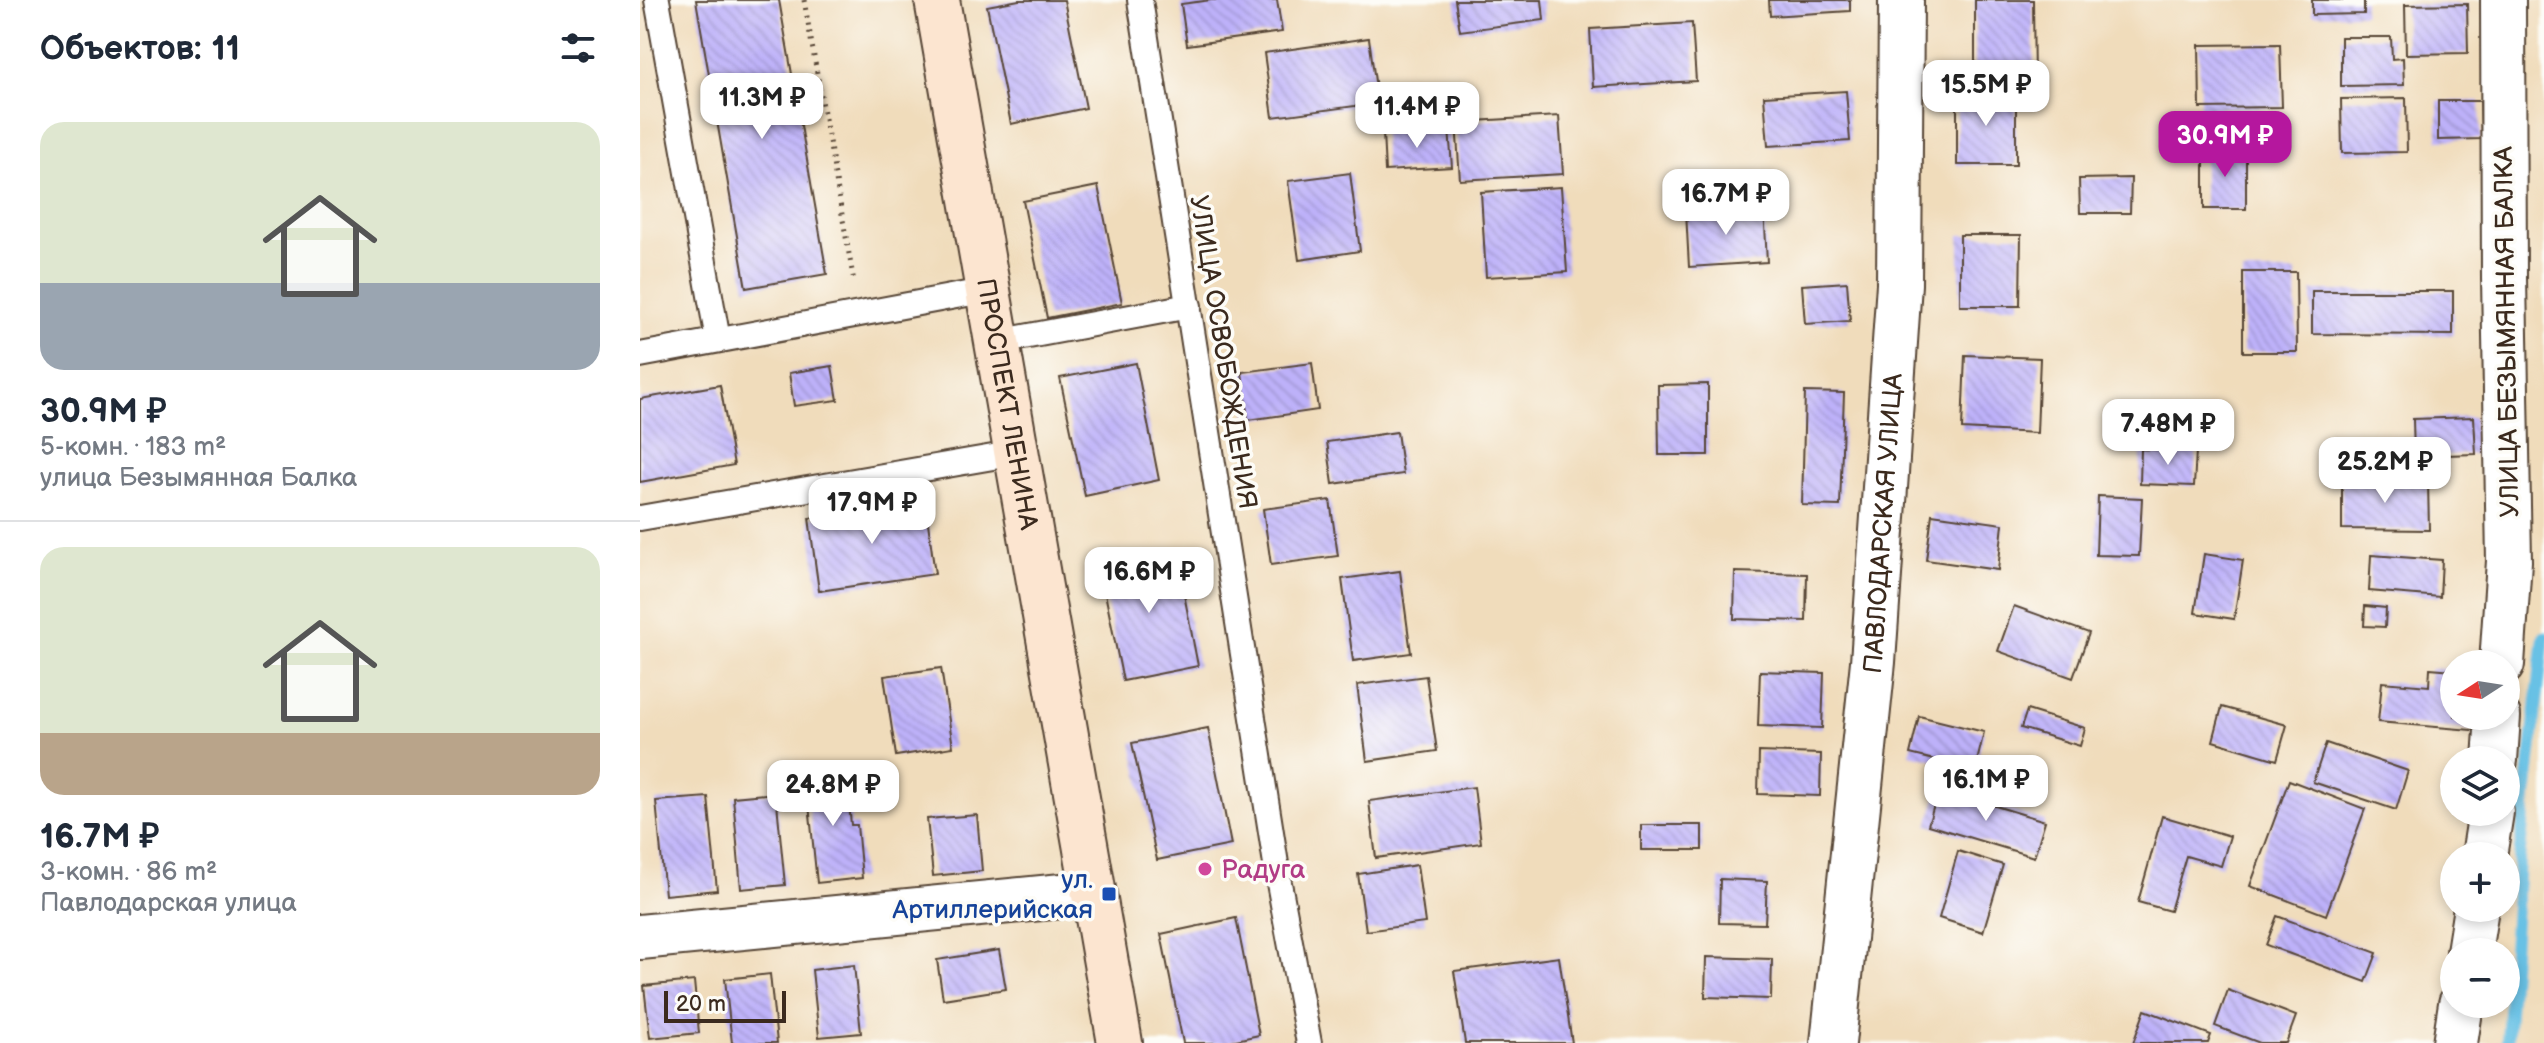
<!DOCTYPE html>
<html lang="ru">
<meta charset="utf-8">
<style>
:root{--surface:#fff;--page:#f6f6f7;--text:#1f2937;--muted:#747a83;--line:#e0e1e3;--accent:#b5179e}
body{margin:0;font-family:"Balsamiq Sans",sans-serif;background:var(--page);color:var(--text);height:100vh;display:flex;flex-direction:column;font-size:30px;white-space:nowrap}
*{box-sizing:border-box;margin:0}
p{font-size:26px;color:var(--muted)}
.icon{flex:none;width:44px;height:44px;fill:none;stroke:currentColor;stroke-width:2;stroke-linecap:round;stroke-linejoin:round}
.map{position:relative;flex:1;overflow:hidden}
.side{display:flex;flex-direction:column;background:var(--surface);width:640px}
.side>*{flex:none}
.needle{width:52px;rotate:258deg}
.fabs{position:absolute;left:1800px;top:650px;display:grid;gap:16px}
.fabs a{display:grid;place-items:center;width:80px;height:80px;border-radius:50%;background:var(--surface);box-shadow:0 4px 12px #0003;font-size:40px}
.scale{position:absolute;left:24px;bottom:20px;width:122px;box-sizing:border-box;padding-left:8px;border:4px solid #3b2a1e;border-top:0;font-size:22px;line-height:28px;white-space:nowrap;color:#3b2a1e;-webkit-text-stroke:6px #fdfcf7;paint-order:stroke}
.price{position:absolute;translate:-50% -68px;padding:0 18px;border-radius:16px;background:#fff;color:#222;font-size:26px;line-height:52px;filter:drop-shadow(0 2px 4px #0008)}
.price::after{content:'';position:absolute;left:50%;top:48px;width:24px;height:18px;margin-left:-12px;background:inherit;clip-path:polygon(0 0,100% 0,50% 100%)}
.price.selected{background:var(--accent);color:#fff}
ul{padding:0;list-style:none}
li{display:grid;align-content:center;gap:16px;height:424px;padding:0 40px}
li+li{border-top:2px solid var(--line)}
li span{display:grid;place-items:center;height:248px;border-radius:24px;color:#555}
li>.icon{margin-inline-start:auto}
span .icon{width:144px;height:144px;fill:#fffc;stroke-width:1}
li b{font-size:34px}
h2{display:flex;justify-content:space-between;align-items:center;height:96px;padding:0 40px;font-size:34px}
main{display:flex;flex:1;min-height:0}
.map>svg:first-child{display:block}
</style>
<main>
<section class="side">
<h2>Объектов: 11<svg class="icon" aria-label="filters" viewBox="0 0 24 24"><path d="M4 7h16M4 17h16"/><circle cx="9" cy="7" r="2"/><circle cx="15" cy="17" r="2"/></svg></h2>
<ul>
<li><span style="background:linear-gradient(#dfe7d0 65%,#9aa5b1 0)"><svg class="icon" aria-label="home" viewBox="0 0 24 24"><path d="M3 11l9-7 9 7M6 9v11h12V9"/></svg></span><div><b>30.9M ₽</b><p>5-комн. · 183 m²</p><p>улица Безымянная Балка</p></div></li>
<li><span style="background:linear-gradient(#dfe7d0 75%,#b9a48a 0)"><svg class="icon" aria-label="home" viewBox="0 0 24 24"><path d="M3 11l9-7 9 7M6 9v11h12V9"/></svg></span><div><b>16.7M ₽</b><p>3-комн. · 86 m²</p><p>Павлодарская улица</p></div></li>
</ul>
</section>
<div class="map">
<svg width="1904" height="1043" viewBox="0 0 1904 1043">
<defs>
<pattern id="building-back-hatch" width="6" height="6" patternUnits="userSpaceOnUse" patternTransform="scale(2)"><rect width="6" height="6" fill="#bdb1f9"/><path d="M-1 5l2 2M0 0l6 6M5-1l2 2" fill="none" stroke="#a398d5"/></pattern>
</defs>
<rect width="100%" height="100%" fill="#fdfcf7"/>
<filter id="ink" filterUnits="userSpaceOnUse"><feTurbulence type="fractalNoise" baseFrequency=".0125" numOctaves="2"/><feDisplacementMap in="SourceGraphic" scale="16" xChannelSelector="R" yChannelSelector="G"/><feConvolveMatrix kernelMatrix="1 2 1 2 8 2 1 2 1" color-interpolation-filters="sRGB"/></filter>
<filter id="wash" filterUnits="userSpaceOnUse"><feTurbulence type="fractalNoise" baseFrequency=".006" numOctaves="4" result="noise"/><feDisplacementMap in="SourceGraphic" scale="32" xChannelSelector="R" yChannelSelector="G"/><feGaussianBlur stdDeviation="1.8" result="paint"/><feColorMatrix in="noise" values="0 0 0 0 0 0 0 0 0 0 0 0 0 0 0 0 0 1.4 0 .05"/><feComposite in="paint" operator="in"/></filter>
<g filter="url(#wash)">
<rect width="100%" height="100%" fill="#f0dcbb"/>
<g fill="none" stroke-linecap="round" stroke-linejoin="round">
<polyline stroke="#68c1e5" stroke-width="12" points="1867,1043 1879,860 1904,637"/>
</g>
<g id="blocks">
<g fill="url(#building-back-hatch)">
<polygon points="56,0 139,0 187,274 106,288"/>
<polygon points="379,0 424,0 446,108 371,124 347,6"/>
<polygon points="571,0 637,0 642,32 547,45 541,4"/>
<polygon points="815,0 902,0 904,20 820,31"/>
<polygon points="1129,0 1210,0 1210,11 1130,16"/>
<polygon points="1335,0 1393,0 1394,83 1335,83"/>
<polygon points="1672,0 1724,0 1724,14 1672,15"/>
<polygon points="1827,4 1828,53 1766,54 1765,5"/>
<polygon points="1052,23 1056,81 953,87 950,29"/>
<polygon points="1701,37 1751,37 1752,59 1763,58 1764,85 1701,86"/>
<polygon points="729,38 738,103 633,117 624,53"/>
<polygon points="1640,44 1642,107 1560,108 1559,45"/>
<polygon points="1206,91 1210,141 1128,146 1124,96"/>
<rect x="1317" y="92" width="59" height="73"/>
<polygon points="1766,98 1767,152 1702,153 1701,99"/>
<polygon points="1798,101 1840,101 1841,139 1798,140"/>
<polygon points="919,116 923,174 820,180 816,122"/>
<polygon points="809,129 812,167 745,171 743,133"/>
<rect x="1564" y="149" width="42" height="60"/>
<polygon points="710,173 720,251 659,260 648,181"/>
<polygon points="1491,178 1490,213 1440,213 1439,179"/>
<polygon points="458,186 482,303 407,318 383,201"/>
<polygon points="921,187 927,272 846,277 841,192"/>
<polygon points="1124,207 1127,262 1049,267 1046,212"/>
<polygon points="1320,235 1381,235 1380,306 1320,306"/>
<polygon points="1603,272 1656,272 1657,352 1603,352"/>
<polygon points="1207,282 1210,321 1165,324 1162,285"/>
<polygon points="1672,291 1813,291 1813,335 1672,334"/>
<polygon points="1325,355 1400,358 1397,433 1322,429"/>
<polygon points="496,363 519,480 445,496 420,378"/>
<polygon points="672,363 678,410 608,420 602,372"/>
<polygon points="192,366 198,400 154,406 149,373"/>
<polygon points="1068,384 1068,455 1019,455 1018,385"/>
<polygon points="80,385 94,465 0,482 0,399"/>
<polygon points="1165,392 1204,393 1200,506 1162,505"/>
<polygon points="1834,417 1836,454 1774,456 1773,419"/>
<polygon points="757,432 763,474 693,484 687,442"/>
<polygon points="1501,449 1556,451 1554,486 1500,484"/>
<polygon points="1702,481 1788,481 1789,530 1702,529"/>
<polygon points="1458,496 1502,498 1499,556 1456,555"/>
<polygon points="690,500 698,556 631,565 623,509"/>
<polygon points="285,501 295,574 179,591 169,518"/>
<polygon points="1292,514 1363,524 1358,570 1286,560"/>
<polygon points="535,548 558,666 483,681 459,564"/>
<polygon points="1564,554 1603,560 1594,619 1555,613"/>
<polygon points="1731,555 1802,560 1800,597 1729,591"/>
<polygon points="760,571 771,653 713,661 702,579"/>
<polygon points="1095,572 1167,574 1166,621 1094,619"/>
<polygon points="1374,606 1449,633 1433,678 1358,651"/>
<polygon points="1725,606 1746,608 1745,627 1724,626"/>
<polygon points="301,668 313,747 256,756 244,676"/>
<polygon points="1790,668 1814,670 1814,716 1845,716 1843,731 1738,722 1742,682 1789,686"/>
<polygon points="1120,671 1184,673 1182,728 1118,726"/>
<polygon points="786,676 797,751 727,761 717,685"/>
<polygon points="1582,707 1647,725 1637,760 1573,741"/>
<polygon points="1387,710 1445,728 1440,746 1381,728"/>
<polygon points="1279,716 1344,732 1335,770 1270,754"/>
<polygon points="568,728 591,845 517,860 492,743"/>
<polygon points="1686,743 1768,771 1756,810 1673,782"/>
<polygon points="1119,752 1181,754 1180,796 1118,794"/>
<polygon points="206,771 211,825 217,825 222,878 177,883 166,775"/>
<polygon points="1649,780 1725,809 1686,915 1610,886"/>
<polygon points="834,787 841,843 736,858 729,801"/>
<polygon points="1299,789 1405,821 1394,857 1288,825"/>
<polygon points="136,793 145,885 101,889 93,797"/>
<polygon points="68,797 77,890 25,895 16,801"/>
<polygon points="337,815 342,871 293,876 287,819"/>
<polygon points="1522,816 1590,836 1581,866 1546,856 1530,911 1498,902"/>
<rect x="1001" y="825" width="61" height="25"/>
<polygon points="1318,851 1363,865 1343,932 1299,918"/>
<polygon points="777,865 785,923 726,931 718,874"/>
<polygon points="1080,879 1127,881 1125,924 1079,923"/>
<polygon points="1637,916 1737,953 1726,982 1626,945"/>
<polygon points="596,918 619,1035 582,1043 543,1043 521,934"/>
<polygon points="359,950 366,989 303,999 297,960"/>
<polygon points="919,957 932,1043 825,1043 814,971"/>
<polygon points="1066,957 1132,959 1131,999 1065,997"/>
<polygon points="214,965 221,1033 179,1037 172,970"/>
<polygon points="130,974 137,1043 92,1043 85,979"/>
<polygon points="54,981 59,1033 10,1038 4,986"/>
<polygon points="1588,990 1656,1016 1646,1043 1620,1043 1575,1026"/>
<polygon points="1505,1010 1571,1035 1568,1043 1493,1043"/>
</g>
</g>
</g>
<g filter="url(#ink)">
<use href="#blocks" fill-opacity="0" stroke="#564536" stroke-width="2"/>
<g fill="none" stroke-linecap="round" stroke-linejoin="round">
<g stroke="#564536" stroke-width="28">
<g id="lane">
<polyline points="17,0 78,340"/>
<polyline points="500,0 639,883 669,1043"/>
<polyline points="357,342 549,306"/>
<polyline points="0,355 348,290"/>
<polyline points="0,518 376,453"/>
</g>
</g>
<g stroke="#564536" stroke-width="48">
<g id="street">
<polyline points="1862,664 1869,561 1864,278 1863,0"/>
<polyline points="1855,760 1858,716"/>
<polyline points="1844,856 1851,812"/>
<polyline points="0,937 453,893"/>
<polyline points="1829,952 1836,908"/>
<path id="s1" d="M 1193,1043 L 1233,662 L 1259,284 L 1261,0"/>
<polyline points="1815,1043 1821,1004"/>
</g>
</g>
<g stroke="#564536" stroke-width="48">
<g id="secondary">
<path id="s2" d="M 297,0 L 480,1043"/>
</g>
</g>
<polyline stroke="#564536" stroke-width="5" stroke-dasharray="2 6" stroke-linecap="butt" points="164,0 214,282"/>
<use href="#lane" stroke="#fff" stroke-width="24"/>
<use href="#street" stroke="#fff" stroke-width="44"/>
<use href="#secondary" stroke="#fce5d0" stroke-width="44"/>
</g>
</g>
<circle fill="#d1479c" stroke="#fdfcf7" stroke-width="3" cx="565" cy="869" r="8"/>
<rect fill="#1a4fb4" stroke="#fdfcf7" stroke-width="3" x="461" y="886" width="16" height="16" rx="4"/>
<g text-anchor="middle" stroke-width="7" stroke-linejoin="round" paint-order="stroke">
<g font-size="26" fill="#3b2a1e" stroke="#fdfcf7">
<text transform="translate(1866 332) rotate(-91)" y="9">УЛИЦА БЕЗЫМЯННАЯ БАЛКА</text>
<text transform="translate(584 352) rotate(81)" y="9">УЛИЦА ОСВОБОЖДЕНИЯ</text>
<text dy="9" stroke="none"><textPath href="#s2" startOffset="410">ПРОСПЕКТ ЛЕНИНА</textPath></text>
<text dy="9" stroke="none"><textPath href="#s1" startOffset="522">ПАВЛОДАРСКАЯ УЛИЦА</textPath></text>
</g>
<g font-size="26" fill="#b23c85" stroke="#fdfcf7" text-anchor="start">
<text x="581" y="878">Радуга</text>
</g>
<g font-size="26" fill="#164399" stroke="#fdfcf7" text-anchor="end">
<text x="453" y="888">ул.<tspan x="453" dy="30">Артиллерийская</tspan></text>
</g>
</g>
</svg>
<div class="fabs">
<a><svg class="needle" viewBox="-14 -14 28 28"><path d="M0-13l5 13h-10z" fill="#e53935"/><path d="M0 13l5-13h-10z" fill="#747a83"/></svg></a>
<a><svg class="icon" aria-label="layers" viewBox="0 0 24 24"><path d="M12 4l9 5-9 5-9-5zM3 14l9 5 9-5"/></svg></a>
<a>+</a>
<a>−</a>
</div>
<div class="scale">20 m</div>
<b class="price" style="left:1346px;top:128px">15.5M ₽</b>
<b class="price" style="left:122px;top:141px">11.3M ₽</b>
<b class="price" style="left:777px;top:150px">11.4M ₽</b>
<b class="price selected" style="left:1585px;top:179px">30.9M ₽</b>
<b class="price" style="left:1086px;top:237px">16.7M ₽</b>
<b class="price" style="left:1528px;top:467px">7.48M ₽</b>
<b class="price" style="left:1745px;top:505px">25.2M ₽</b>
<b class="price" style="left:232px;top:546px">17.9M ₽</b>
<b class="price" style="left:509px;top:615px">16.6M ₽</b>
<b class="price" style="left:1346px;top:823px">16.1M ₽</b>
<b class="price" style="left:193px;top:828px">24.8M ₽</b>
</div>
</main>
